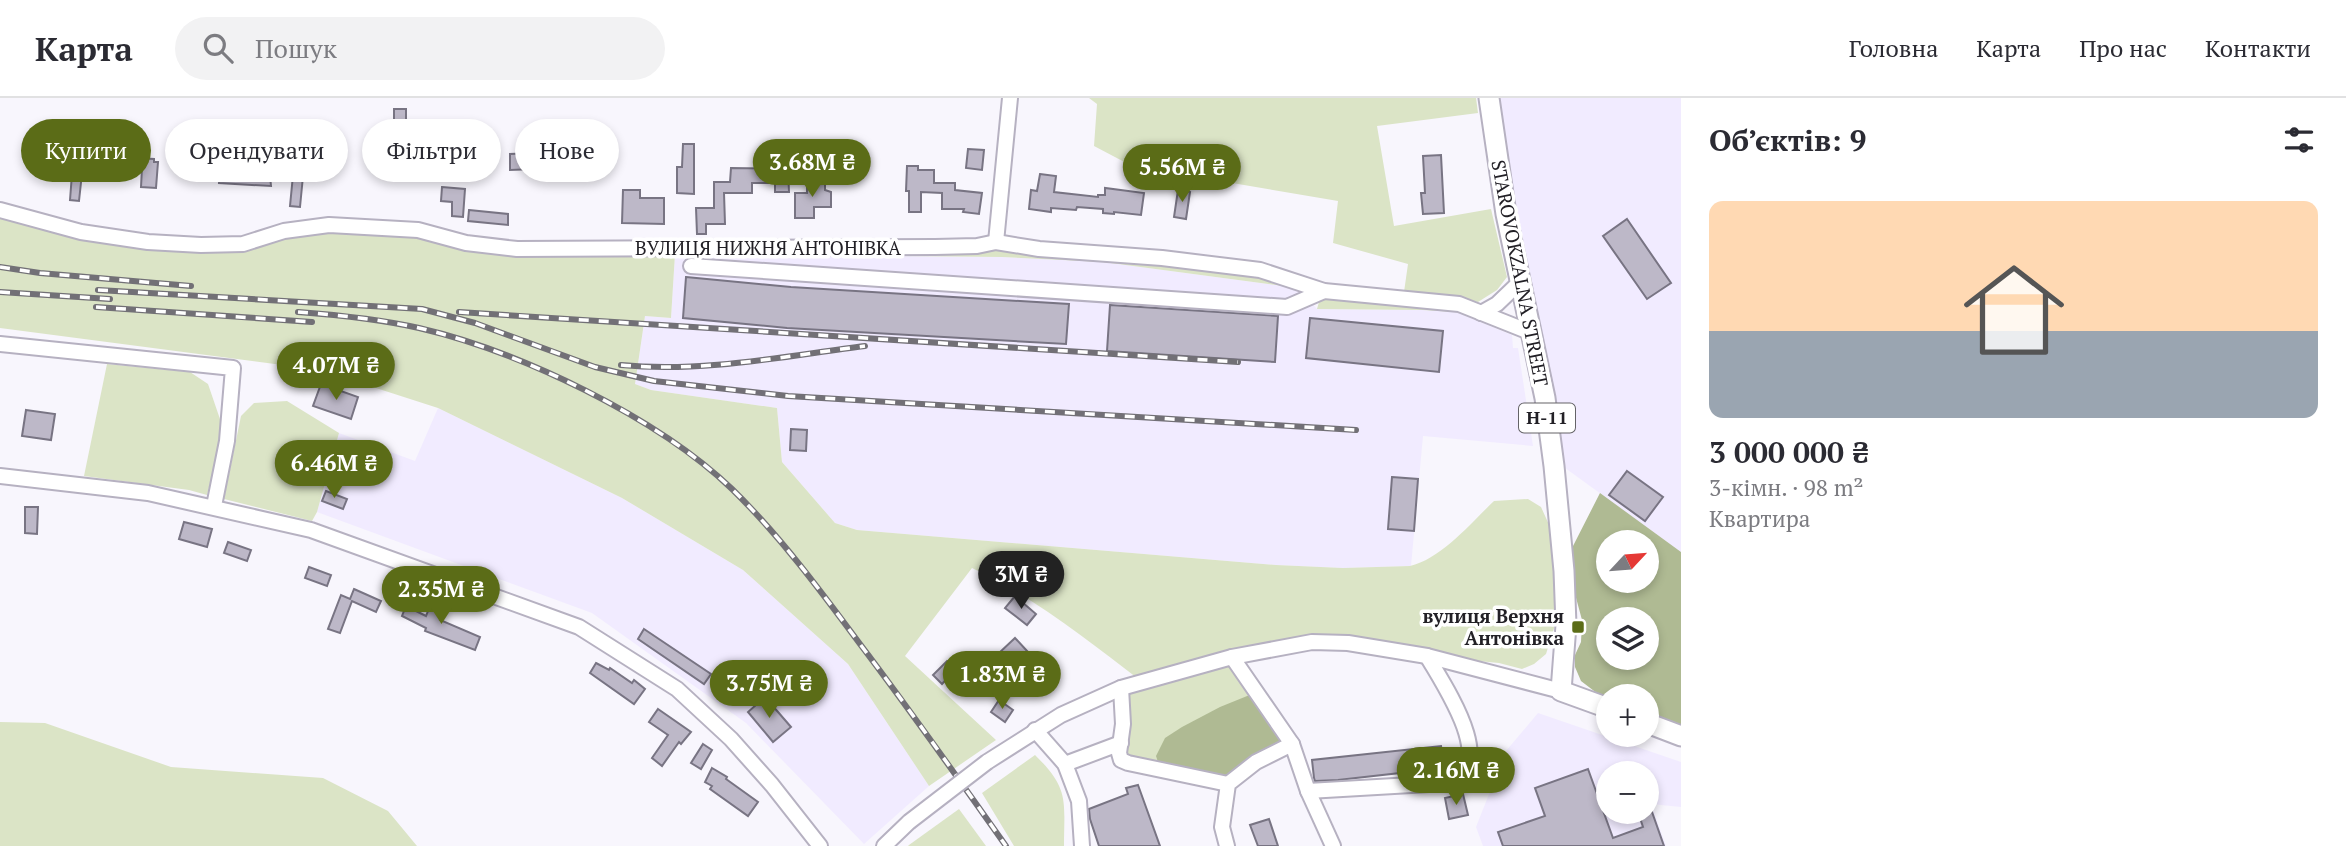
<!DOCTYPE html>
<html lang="uk">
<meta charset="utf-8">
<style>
:root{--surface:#fff;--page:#f2f2f3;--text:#2b2b33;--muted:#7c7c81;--line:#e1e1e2;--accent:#5b6c17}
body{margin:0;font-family:"PT Serif",serif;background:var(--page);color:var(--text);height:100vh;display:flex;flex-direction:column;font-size:26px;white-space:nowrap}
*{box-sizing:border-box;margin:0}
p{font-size:23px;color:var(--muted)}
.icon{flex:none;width:38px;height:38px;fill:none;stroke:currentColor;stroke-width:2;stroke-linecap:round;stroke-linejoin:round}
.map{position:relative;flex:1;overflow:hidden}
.sheet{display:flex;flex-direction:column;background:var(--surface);width:665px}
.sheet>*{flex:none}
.top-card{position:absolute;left:21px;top:21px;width:665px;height:63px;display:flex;gap:14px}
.needle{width:46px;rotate:64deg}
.fabs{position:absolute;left:1596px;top:432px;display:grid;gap:14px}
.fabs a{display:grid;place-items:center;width:63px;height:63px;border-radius:50%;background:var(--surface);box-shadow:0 4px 10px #0003;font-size:35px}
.price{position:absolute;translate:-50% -60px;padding:0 16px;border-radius:24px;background:var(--accent);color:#fff;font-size:23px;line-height:46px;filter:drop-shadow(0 2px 4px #0008)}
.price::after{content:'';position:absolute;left:50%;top:42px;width:21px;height:16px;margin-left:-10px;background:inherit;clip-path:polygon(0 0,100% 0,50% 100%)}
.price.on{background:#222;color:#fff}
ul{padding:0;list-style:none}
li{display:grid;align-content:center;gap:14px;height:371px;padding:0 28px}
li span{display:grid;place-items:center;height:217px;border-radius:14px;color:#555}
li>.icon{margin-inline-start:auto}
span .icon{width:126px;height:126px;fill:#fffc;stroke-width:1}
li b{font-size:30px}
h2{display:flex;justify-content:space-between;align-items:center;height:84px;padding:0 28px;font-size:30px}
.tag{padding:0 24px;border-radius:32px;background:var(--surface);box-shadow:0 4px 10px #0003;font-size:24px;line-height:63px}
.tag.on{background:var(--accent);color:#fff}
header{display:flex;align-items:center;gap:42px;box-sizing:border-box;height:98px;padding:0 35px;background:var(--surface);border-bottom:2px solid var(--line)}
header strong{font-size:33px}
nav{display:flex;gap:38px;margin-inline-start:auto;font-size:24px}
.search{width:490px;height:63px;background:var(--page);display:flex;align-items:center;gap:18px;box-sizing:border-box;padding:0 24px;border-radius:38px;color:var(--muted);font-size:26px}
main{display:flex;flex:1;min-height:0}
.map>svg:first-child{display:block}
</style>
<header>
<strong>Карта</strong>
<div class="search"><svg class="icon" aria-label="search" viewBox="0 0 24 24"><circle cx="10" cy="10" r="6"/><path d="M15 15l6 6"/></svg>Пошук</div>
<nav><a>Головна</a><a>Карта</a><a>Про нас</a><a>Контакти</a></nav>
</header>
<main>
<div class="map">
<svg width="1681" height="748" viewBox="0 0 1681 748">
<rect width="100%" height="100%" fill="#f8f6fd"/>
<g fill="#f1ebff" fill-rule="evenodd">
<polygon points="1497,0 1681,0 1681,454 1561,367 1505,84"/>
<polygon points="675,156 1002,159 1103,164 1299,190 1317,211 1422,212 1456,214 1512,237 1513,250 1518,250 1533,348 1423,338 1411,468 1343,470 1276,467 857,432 835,425 782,364 777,310 651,292 635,286 645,218 671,220"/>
<polygon points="438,310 622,400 743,472 848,566 929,688 864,746 746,625 592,515 317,414 339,335 415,363"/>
<path d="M 1538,615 L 1681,664 L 1681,709 L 1651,706 L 1666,748 L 1483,748 L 1476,729 L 1506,653 ZM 1608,676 L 1647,676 L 1647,714 L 1608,714 Z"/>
</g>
<g fill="#dbe4c6">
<polygon points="1089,0 1476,0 1478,15 1377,28 1394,128 1491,111 1507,179 1497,192 1478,204 1404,194 1408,166 1333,145 1338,103 1132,68 1094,48 1097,6"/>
<path d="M 0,115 L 201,150 L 329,131 L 418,136 L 466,149 L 996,150 L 1259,176 L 1299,190 L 1103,164 L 1002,159 L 675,156 L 671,220 L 645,218 L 635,286 L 651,292 L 777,310 L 782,364 L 835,425 L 857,432 L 1276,467 L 1343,470 L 1410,468 C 1441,461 1472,424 1494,403 L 1528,401 L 1541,409 L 1551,431 L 1556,524 L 1546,556 L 1534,566 L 1522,571 L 1499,565 L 1427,558 L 1348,545 L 1233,559 L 1257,594 L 1161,673 L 1121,662 L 1121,590 L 1141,583 C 1087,542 1034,499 972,470 L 905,558 L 996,642 L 929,688 L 848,566 L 743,472 L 622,400 L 438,310 L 320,272 L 0,230 Z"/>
<polygon points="1325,198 1457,209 1456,214 1422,212 1317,211 1319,204"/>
<polygon points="107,266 190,274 208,286 221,324 221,341 207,397 189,392 84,378"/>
<polygon points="287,303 339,335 317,414 312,423 224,401 241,318 254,305"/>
<polygon points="0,624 45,625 171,669 323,680 388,713 417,748 0,748"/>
<path d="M 1035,657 C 1070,691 1064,703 1064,748 L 1014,748 L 982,695 Z"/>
<polygon points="959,711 986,748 908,748 909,747"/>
</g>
<g fill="#afba93" fill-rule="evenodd">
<path d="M 1600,395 L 1681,454 L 1681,627 L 1647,614 L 1647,598 L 1608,599 L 1598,596 L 1581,583 L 1575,569 L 1575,557 L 1581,544 L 1582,522 L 1575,496 L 1572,450 ZM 1608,444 L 1647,444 L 1647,483 L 1608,483 ZM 1608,522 L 1647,522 L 1647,560 L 1608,560 Z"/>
<polygon points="1257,594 1292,646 1228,686 1161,673 1156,658 1165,640 1182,629 1220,609"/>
</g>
<g fill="#bdb8c8" stroke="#787483" stroke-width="2">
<rect x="394" y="11" width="12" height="21"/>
<polygon points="310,46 330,48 328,61 309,59"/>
<polygon points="683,46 694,46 694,96 677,95 677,69 682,69"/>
<polygon points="968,51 984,52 982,72 966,70"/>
<polygon points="413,53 427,53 426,71 413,71"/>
<polygon points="534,55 535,71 510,72 510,56"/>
<polygon points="1441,57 1444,115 1423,116 1421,95 1425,95 1423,58"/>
<polygon points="135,60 154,61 154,64 158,64 156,90 141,89 142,70 135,70"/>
<polygon points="221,63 251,65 250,78 270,78 271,88 219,85"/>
<polygon points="68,65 83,66 79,103 70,102 72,76 67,76"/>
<polygon points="907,68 918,68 918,72 934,72 934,85 955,85 955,92 982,95 979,116 963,114 964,111 942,111 942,95 921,94 921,114 909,114 909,93 906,93"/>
<polygon points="731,70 788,71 789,94 775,94 775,85 752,85 752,95 724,95 725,126 706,126 706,136 697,136 696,110 714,110 714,84 730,84"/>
<polygon points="1040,76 1056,78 1054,94 1098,99 1098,97 1105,97 1105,90 1144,95 1141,117 1114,114 1114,116 1103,115 1103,111 1077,109 1076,112 1051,110 1051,114 1029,111 1031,92 1037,93"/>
<polygon points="293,77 303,78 300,109 290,108"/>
<polygon points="807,82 825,82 825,92 831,94 831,109 814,109 814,120 795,120 795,95 807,95"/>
<polygon points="442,89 465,91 463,119 452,118 452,104 441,103"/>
<polygon points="623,92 640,92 640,100 664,100 664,126 622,125"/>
<polygon points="1178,92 1190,94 1186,121 1174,119"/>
<polygon points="469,112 508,116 508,127 468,123"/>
<polygon points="1627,121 1671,185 1647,201 1603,138"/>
<polygon points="686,179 791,189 1069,206 1066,246 787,230 683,220"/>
<polygon points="1110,207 1278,218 1275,264 1107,253"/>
<polygon points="1310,220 1443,233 1439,274 1306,260"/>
<polygon points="321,286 358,299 351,321 313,308"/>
<polygon points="26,312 55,316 51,342 22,338"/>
<polygon points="791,331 807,332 806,353 790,352"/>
<polygon points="1627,373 1663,399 1645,423 1609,397"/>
<polygon points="1392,379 1418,381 1414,433 1388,431"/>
<polygon points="326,393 347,401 343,411 322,403"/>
<polygon points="25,409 38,409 37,436 25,435"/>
<polygon points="184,424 212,431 207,449 179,441"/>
<polygon points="228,444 251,452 247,463 224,455"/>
<polygon points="309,469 331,477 327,488 305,480"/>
<polygon points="354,491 381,503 376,514 352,503 340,535 328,531 341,497 350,501"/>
<polygon points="1015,498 1036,516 1027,527 1005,510"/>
<polygon points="432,503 445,508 440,522 480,539 475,552 425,533 426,530 402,518 406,508 426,518"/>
<polygon points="644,531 711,576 704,586 638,541"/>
<polygon points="1015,540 1028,554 1012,569 999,555"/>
<polygon points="947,563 956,571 942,586 933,577"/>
<polygon points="596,565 609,572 610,570 632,585 634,582 645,591 634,606 590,575"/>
<polygon points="765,599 791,629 773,644 748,614"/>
<polygon points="999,602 1013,612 1005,624 991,614"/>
<polygon points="658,611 691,634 681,646 679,644 662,668 652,660 668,637 649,624"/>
<polygon points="703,646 712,652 701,671 691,665"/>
<polygon points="1441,648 1444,670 1338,682 1315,683 1314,680 1312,662"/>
<polygon points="712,670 727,679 726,681 758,704 748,718 710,691 712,688 705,684"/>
<polygon points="1588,671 1613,740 1643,729 1638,714 1652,714 1664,748 1503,748 1498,734 1545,718 1535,690"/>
<polygon points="1138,687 1160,748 1099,748 1090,721 1089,711 1128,696 1126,690"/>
<polygon points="1463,696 1468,717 1449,721 1445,700"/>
<polygon points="1269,721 1278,748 1258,748 1250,727"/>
</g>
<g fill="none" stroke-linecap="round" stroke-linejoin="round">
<g stroke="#b6b1c1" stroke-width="18">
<g id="minor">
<polyline points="0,112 81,134 148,144 201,147 243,146 284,133 329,127 418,132 466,145 517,151 935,149 977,148 996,144 1039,151 1162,160 1260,172 1324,193 1459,206 1532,235"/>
<polyline points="996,144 1010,0"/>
<polyline points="691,168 1287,209 1324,193"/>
<polyline points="1481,215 1497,206 1521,183"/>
<polyline points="0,246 233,270 227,343 214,408"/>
<polyline points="0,378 148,395 311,432 579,529 677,591 731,641 772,687 820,748"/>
<path d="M 1232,559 L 1292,646 L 1308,693 L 1446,685 C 1502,671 1443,586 1427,558"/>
<polyline points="1121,590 1123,626 1119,655 1121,662 1128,665 1228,686"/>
<polyline points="1035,632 1065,666 1079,703 1082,748"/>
<polyline points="987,664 1061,617 1121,590 1232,559 1312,544 1348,545 1427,558 1561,593"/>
<polyline points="1065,666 1121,645"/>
<polyline points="1308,693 1333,748"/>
<polyline points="884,748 909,724"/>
<polyline points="1227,748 1222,729 1228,686 1256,664 1292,646"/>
</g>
</g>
<g stroke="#b6b1c1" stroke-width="23">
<g id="major">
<polyline points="1489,0 1506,116 1545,300 1554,368 1564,473 1566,527 1561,593 1608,610"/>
<polyline points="1647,625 1681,638"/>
</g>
</g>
<use href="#minor" stroke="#fff" stroke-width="14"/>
<use href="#major" stroke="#fff" stroke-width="19"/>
<g stroke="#727076" stroke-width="6">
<g id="rail">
<polyline points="0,169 40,175 191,188"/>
<polyline points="98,192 422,211 475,225 595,269 654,283 788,298 1356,332"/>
<polyline points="0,194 110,201"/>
<polyline points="96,209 312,224"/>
<path d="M 298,214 C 338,217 379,221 419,230 C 519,253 657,319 732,391 C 780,438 820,492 860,546 C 910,612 958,680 1006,748"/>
<polyline points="459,214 1238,264"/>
<path d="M 621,267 C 702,275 785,258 865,248"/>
</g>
</g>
<use href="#rail" stroke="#fff" stroke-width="3.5" stroke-dasharray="10" stroke-linecap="butt"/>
<g stroke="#b6b1c1" stroke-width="18" stroke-linecap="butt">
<polyline id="minor-bridge" points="909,724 987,664"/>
</g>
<use href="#minor-bridge" stroke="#fff" stroke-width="14"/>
</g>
<rect fill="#5b6c17" stroke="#fff" stroke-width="2.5" x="1571" y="522" width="14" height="14" rx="3.5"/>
<g text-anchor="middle" stroke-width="7" stroke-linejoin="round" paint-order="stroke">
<rect fill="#fff" stroke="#646367" stroke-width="2" x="1519" y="305.5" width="56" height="29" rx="5"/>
<g font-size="18" font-weight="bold" fill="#222026">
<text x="1547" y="326">Н-11</text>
</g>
<g font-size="19" fill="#222026" stroke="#fff">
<text x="768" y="157">ВУЛИЦЯ НИЖНЯ АНТОНІВКА</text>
<text transform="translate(1520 175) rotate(79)" y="7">STAROVOKZALNA STREET</text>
</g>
<g font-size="19" font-weight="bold" fill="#222026" stroke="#fff" text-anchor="end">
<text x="1564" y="525">вулиця Верхня<tspan x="1564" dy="22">Антонівка</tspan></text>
</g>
</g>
</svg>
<div class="fabs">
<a><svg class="needle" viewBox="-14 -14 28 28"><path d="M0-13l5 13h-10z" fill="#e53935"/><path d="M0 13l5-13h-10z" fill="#7c7c81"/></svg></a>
<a><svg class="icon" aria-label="layers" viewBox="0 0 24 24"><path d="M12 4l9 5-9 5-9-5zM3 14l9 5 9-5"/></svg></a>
<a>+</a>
<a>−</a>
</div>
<b class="price" style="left:812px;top:101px">3.68M ₴</b>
<b class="price" style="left:1182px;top:106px">5.56M ₴</b>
<b class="price" style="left:336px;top:304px">4.07M ₴</b>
<b class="price" style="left:334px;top:402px">6.46M ₴</b>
<b class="price on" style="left:1021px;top:513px">3M ₴</b>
<b class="price" style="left:441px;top:528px">2.35M ₴</b>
<b class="price" style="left:1002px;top:613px">1.83M ₴</b>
<b class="price" style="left:769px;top:622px">3.75M ₴</b>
<b class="price" style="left:1456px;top:709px">2.16M ₴</b>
<div class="top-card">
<a class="tag on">Купити</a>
<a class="tag">Орендувати</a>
<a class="tag">Фільтри</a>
<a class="tag">Нове</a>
</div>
</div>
<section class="sheet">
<h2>Об’єктів: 9<svg class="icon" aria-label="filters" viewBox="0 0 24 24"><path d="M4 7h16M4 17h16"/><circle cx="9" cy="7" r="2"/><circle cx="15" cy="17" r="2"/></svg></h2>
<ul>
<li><span style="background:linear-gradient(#ffd9b3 60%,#9aa5b1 0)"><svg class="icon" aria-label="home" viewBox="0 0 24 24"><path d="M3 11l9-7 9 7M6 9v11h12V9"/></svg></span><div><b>3 000 000 ₴</b><p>3-кімн. · 98 m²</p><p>Квартира</p></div></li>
</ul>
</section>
</main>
